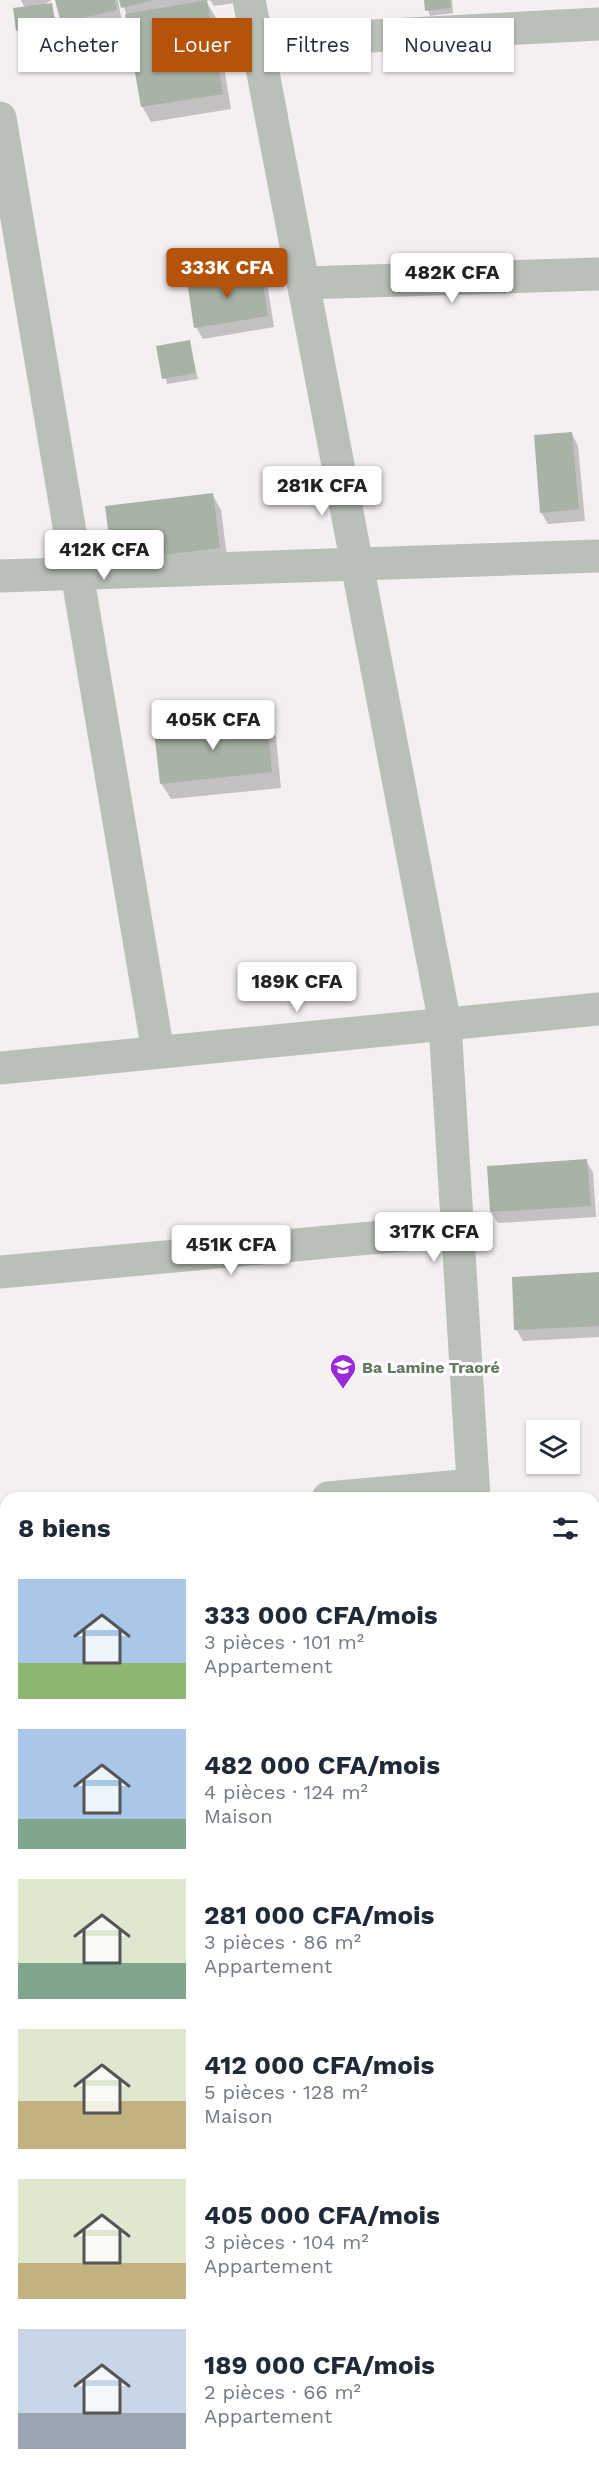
<!DOCTYPE html>
<html lang="fr">
<meta charset="utf-8">
<style>
:root{--surface:#fff;--page:#f2f2f3;--text:#1f2937;--muted:#747a83;--accent:#b45309}
body{margin:0;font-family:"Work Sans",sans-serif;background:var(--page);color:var(--text);height:100vh;display:flex;flex-direction:column;font-size:22px;white-space:nowrap}
*{box-sizing:border-box;margin:0}
p{font-size:20px;color:var(--muted)}
.icon{flex:none;width:33px;height:33px;fill:none;stroke:currentColor;stroke-width:2;stroke-linecap:round;stroke-linejoin:round}
.map{position:relative;flex:1;overflow:hidden}
.panel{position:absolute;left:0px;top:1492px;width:600px;height:986px;display:flex;flex-direction:column;background:var(--surface);border-radius:18px 18px 0 0;box-shadow:0 2px 4px #0004}
.panel>*{flex:none}
.guide{position:absolute;left:18px;top:18px;width:564px;height:54px;display:flex;gap:12px}
.controls{position:absolute;left:526px;top:1420px;display:grid;gap:12px}
.controls a{display:grid;place-items:center;width:54px;height:54px;border-radius:0px;background:var(--surface);box-shadow:0 2px 4px #0004;font-size:30px}
.price{position:absolute;translate:-50% -51px;padding:0 14px;border-radius:6px;background:#fff;color:#222;font-size:20px;line-height:39px;filter:drop-shadow(0 2px 3px #0008)}
.price::after{content:'';position:absolute;left:50%;top:36px;width:18px;height:14px;margin-left:-9px;background:inherit;clip-path:polygon(0 0,100% 0,50% 100%)}
.price.selected{background:var(--accent);color:#fff}
ul{padding:0;list-style:none}
li{display:flex;align-items:center;gap:18px;height:150px;padding:0 18px}
li span{display:grid;place-items:center;flex:none;width:168px;height:120px;border-radius:0px;color:#555}
li>.icon{margin-inline-start:auto}
span .icon{width:72px;height:72px;fill:#fffc;stroke-width:1}
li b{font-size:26px}
h2{display:flex;justify-content:space-between;align-items:center;height:72px;padding:0 18px;font-size:26px}
.tag{padding:0 21px;border-radius:0px;background:var(--surface);box-shadow:0 2px 4px #0004;font-size:21px;line-height:54px}
.tag.selected{background:var(--accent);color:#fff}
.map>svg:first-child{display:block}
</style>
<div class="map">
<svg width="599" height="2477" viewBox="0 0 599 2477">
<rect width="100%" height="100%" fill="#f4f0f2"/>
<g fill="#0003">
<polygon points="21,0 52,0 41,6 51,4 58,32 21,37 15,9 25,8"/>
<polygon points="56,0 118,0 122,22 69,34 62,23"/>
<polygon points="121,0 235,0 235,3 214,6 210,0 206,1 216,18 231,109 151,122 142,106 126,13"/>
<polygon points="425,0 452,0 453,13 430,16"/>
<polygon points="260,272 267,283 274,327 203,339 196,327"/>
<polygon points="189,342 198,379 167,384 158,347"/>
<polygon points="572,434 578,446 585,521 548,524 541,512"/>
<polygon points="212,494 221,510 228,564 123,577"/>
<polygon points="266,721 276,737 281,788 171,799 161,783"/>
<polygon points="586,1161 593,1172 596,1217 498,1223 491,1212"/>
<polygon points="599,1274 599,1337 523,1341 516,1329"/>
</g>
<g fill="#a8b2a6">
<polygon points="55,0 115,0 117,10 61,23"/>
<polygon points="119,0 151,0 151,1 121,8"/>
<polygon points="207,0 223,94 141,107 125,14"/>
<polygon points="424,0 450,0 451,8 425,11"/>
<polygon points="52,3 56,26 16,31 13,8"/>
<polygon points="261,270 268,316 194,328 187,281"/>
<polygon points="190,340 196,373 162,379 156,346"/>
<polygon points="572,432 579,509 540,513 534,435"/>
<polygon points="213,493 220,548 112,561 105,506"/>
<polygon points="267,719 272,772 160,784 154,731"/>
<polygon points="587,1159 591,1206 490,1212 487,1166"/>
<polygon points="599,1272 599,1326 514,1330 512,1277"/>
</g>
<g fill="none" stroke-linecap="round" stroke-linejoin="round">
<g stroke="#b9c0b8" stroke-width="33">
<polyline points="249,0 445,1024 474,1498"/>
<polyline points="257,42 599,24"/>
<polyline points="0,118 158,1052"/>
<polyline points="303,283 599,274"/>
<polyline points="0,576 599,556"/>
<polyline points="0,1068 599,1009"/>
<polyline points="0,1272 458,1230"/>
<polyline points="328,1498 473,1485"/>
<polyline points="0,1528 6,1528"/>
<polyline points="594,1721 599,1721"/>
<polyline points="0,1835 6,1835"/>
<polyline points="594,2188 599,2187"/>
<polyline points="0,2428 6,2427"/>
<polyline points="533,2472 533,2477"/>
</g>
</g>
<defs>
<g id="school-pin" transform="scale(1.35)"><path d="M0 17L-7.5 6A9.5 9.5 0 1 1 7.5 6Z" fill="#9a2ada" stroke="#fff"/><path d="M0-5L7-2L0 1L-7-2ZM-4 1L0 2.5L4 1V4Q0 6-4 4Z" fill="#fff"/></g>
</defs>
<g fill-rule="evenodd">
<use href="#school-pin" x="343" y="1367"/>
</g>
<g text-anchor="middle" stroke-width="6" stroke-linejoin="round" paint-order="stroke">
<g font-size="16" font-weight="bold" fill="#647a60" stroke="#fff" text-anchor="start">
<text x="362" y="1373">Ba Lamine Traoré</text>
</g>
</g>
</svg>
<div class="controls">
<a><svg class="icon" aria-label="layers" viewBox="0 0 24 24"><path d="M12 4l9 5-9 5-9-5zM3 14l9 5 9-5"/></svg></a>
</div>
<b class="price selected" style="left:227px;top:299px">333K CFA</b>
<b class="price" style="left:452px;top:304px">482K CFA</b>
<b class="price" style="left:322px;top:517px">281K CFA</b>
<b class="price" style="left:104px;top:581px">412K CFA</b>
<b class="price" style="left:213px;top:751px">405K CFA</b>
<b class="price" style="left:297px;top:1013px">189K CFA</b>
<b class="price" style="left:434px;top:1263px">317K CFA</b>
<b class="price" style="left:231px;top:1276px">451K CFA</b>
<div class="guide">
<a class="tag">Acheter</a>
<a class="tag selected">Louer</a>
<a class="tag">Filtres</a>
<a class="tag">Nouveau</a>
</div>
<section class="panel">
<h2>8 biens<svg class="icon" aria-label="filters" viewBox="0 0 24 24"><path d="M4 7h16M4 17h16"/><circle cx="9" cy="7" r="2"/><circle cx="15" cy="17" r="2"/></svg></h2>
<ul>
<li><span style="background:linear-gradient(#a9c7e8 70%,#8fb573 0)"><svg class="icon" aria-label="home" viewBox="0 0 24 24"><path d="M3 11l9-7 9 7M6 9v11h12V9"/></svg></span><div><b>333 000 CFA/mois</b><p>3 pièces · 101 m²</p><p>Appartement</p></div></li>
<li><span style="background:linear-gradient(#a9c7e8 75%,#7fa58c 0)"><svg class="icon" aria-label="home" viewBox="0 0 24 24"><path d="M3 11l9-7 9 7M6 9v11h12V9"/></svg></span><div><b>482 000 CFA/mois</b><p>4 pièces · 124 m²</p><p>Maison</p></div></li>
<li><span style="background:linear-gradient(#dfe7d0 70%,#7fa58c 0)"><svg class="icon" aria-label="home" viewBox="0 0 24 24"><path d="M3 11l9-7 9 7M6 9v11h12V9"/></svg></span><div><b>281 000 CFA/mois</b><p>3 pièces · 86 m²</p><p>Appartement</p></div></li>
<li><span style="background:linear-gradient(#dfe7d0 60%,#c2b280 0)"><svg class="icon" aria-label="home" viewBox="0 0 24 24"><path d="M3 11l9-7 9 7M6 9v11h12V9"/></svg></span><div><b>412 000 CFA/mois</b><p>5 pièces · 128 m²</p><p>Maison</p></div></li>
<li><span style="background:linear-gradient(#dfe7d0 70%,#c2b280 0)"><svg class="icon" aria-label="home" viewBox="0 0 24 24"><path d="M3 11l9-7 9 7M6 9v11h12V9"/></svg></span><div><b>405 000 CFA/mois</b><p>3 pièces · 104 m²</p><p>Appartement</p></div></li>
<li><span style="background:linear-gradient(#c9d6e8 70%,#9aa5b1 0)"><svg class="icon" aria-label="home" viewBox="0 0 24 24"><path d="M3 11l9-7 9 7M6 9v11h12V9"/></svg></span><div><b>189 000 CFA/mois</b><p>2 pièces · 66 m²</p><p>Appartement</p></div></li>
</ul>
</section>
</div>
